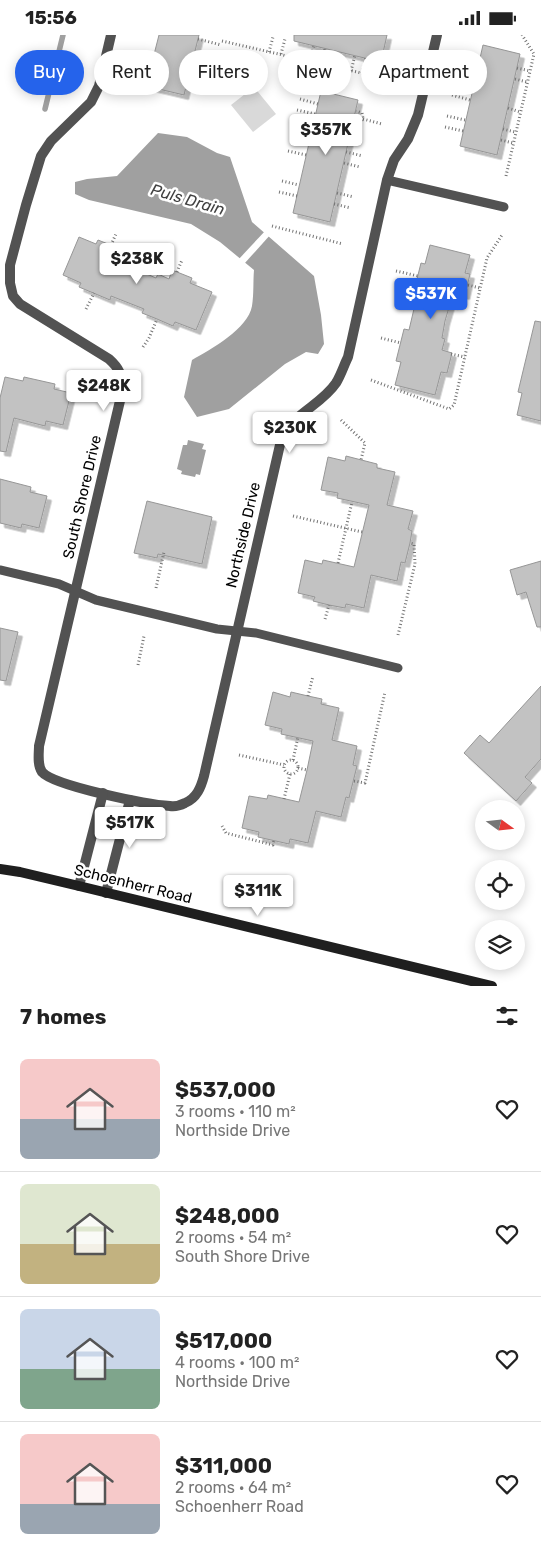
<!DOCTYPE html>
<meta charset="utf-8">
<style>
:root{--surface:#fff;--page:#f2f2f2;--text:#222;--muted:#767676;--line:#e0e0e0;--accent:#2563eb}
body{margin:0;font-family:Rubik,sans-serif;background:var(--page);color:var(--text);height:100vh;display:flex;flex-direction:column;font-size:19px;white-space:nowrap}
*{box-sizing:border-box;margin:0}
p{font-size:16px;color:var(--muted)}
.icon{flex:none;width:28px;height:28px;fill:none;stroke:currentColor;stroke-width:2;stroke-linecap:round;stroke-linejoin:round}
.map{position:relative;height:951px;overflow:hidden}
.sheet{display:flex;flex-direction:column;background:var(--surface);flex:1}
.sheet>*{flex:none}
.hud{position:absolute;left:15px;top:15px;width:511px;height:45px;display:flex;gap:10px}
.needle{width:32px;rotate:105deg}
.controls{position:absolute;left:475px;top:765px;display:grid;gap:10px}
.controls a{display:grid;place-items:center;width:50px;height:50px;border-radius:50%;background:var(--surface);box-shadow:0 2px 12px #0003;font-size:25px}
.price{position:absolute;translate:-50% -42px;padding:0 11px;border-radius:5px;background:#fff;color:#222;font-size:16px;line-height:32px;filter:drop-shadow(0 1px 2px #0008)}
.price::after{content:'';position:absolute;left:50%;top:30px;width:15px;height:11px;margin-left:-8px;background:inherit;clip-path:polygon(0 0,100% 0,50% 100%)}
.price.on{background:var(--accent);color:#fff}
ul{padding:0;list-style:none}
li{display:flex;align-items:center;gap:15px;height:125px;padding:0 20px}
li+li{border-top:1px solid var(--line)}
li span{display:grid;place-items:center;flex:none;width:140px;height:100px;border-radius:8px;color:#555}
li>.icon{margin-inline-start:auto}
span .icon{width:60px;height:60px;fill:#fffc;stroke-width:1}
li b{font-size:21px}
h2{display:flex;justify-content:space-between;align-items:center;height:60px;padding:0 20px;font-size:21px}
.tag{padding:0 18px;border-radius:22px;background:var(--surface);box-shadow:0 2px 12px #0003;font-size:18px;line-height:45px}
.tag.on{background:var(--accent);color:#fff}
.status{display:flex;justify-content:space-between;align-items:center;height:35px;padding:0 25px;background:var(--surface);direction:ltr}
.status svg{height:14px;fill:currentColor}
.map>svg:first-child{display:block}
</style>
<div class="status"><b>15:56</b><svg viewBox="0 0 49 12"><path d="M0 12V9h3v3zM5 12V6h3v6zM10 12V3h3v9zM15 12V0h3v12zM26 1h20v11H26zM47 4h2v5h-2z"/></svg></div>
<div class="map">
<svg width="541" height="951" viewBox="0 0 541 951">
<defs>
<filter id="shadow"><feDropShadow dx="4.5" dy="4.5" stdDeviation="0" flood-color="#0004"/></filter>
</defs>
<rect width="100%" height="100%" fill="#fff"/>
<polygon fill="#d9d9d9" points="254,52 276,79 253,97 231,70"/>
<g fill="#a0a0a0">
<path d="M 158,98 L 187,102 L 217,118 L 230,122 L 252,187 L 314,241 L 321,280 L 324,309 L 318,319 L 306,317 L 285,329 L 229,374 L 197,382 L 184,362 L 192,325 C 211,314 248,294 252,271 C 254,259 253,246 254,235 L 220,207 L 191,189 L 89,165 L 75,159 L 75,147 L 87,144 L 117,141 Z"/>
<polygon points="188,405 204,409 202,414 206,415 200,440 196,439 195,442 181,439 182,436 177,434 183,410 187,410"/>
</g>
<polygon fill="#fff" points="266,195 271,199 244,229 238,225"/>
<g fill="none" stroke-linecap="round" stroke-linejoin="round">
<polyline stroke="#a0a0a0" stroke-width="5.5" points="45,74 63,0"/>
</g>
<g fill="#c2c2c2" stroke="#969696" filter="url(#shadow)">
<polygon points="159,0 199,0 184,60 146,51"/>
<polygon points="294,0 387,0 381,27 294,6"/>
<polygon points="483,10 520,19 497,120 460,111"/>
<polygon points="321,56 358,65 330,187 293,178"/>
<polygon points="79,202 96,209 98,205 118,213 115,221 126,226 124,230 140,236 156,243 158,239 169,244 172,235 192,243 190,248 212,257 196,295 175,287 173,291 157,284 142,278 144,274 111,261 110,265 79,252 81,248 63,240"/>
<polygon points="430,210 470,220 465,238 470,239 465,260 457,258 454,270 450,269 445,286 442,303 445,304 442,315 452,318 447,338 441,337 435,360 395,350 401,327 396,326 404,294 409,295 417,261 413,260 421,228 425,229"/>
<polygon points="535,286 541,287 541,386 517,380 522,358 518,357"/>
<polygon points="5,342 23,346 24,342 55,349 54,354 71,358 63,390 46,386 45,391 14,383 6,417 0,416 0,363"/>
<polygon points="346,421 377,429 377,433 395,437 387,470 413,476 408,494 412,496 410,508 405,528 401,527 397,546 371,540 364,573 346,569 345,573 329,570 313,566 315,562 298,558 305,525 322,529 323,525 354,532 369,470 337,463 338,458 321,455 328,422 345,426"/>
<polygon points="0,444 31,452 30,457 47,461 39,493 22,489 21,493 0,488"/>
<polygon points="147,466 212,482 202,529 158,519 157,523 134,518"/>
<polygon points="541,526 541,592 537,592 526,557 517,560 510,535"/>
<polygon points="0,593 18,597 6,646 0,645"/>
<polygon points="541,651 541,724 525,742 532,748 516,766 464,718 480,700 489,708"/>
<polygon points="273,657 290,662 291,657 308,661 322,664 321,669 339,673 332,705 357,711 353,730 357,731 349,763 346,762 341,782 316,776 308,808 290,804 289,809 258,802 259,797 242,793 249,761 267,764 268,760 299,767 307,735 313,706 281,699 282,694 265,690"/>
</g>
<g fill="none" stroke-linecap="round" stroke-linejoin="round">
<g stroke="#747474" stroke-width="3" stroke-dasharray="1 2.5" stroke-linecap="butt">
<polyline points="198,4 221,10"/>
<polyline points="222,6 396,46"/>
<polyline points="269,17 273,2"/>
<polyline points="281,19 285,4"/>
<polyline points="462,20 480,24"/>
<polyline points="135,21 153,25"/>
<polyline points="310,26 314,11"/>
<polyline points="322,29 325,14"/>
<polyline points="133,31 150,35"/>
<polyline points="459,31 477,35"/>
<polyline points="517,33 530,36"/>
<polyline points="351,36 355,20"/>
<polyline points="362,38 366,23"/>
<polyline points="201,41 219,46"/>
<polyline points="188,44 195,46 201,41 198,35 191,33"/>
<polyline points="515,44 527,47"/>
<polyline points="452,60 470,65"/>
<polyline points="300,64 318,69"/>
<polyline points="508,73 520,77"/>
<polyline points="297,75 315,79"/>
<polyline points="447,81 465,85"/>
<polyline points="363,84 382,89"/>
<polyline points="353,88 359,89 363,84 362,78 356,76"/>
<polyline points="445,92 463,96"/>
<polyline points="503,94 515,97"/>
<polyline points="291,105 309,109"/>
<polyline points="501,105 513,108"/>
<polyline points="288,116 306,120"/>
<polyline points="346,117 363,121"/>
<polyline points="344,128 360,132"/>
<polyline points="506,141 534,19 522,0"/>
<polyline points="282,146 299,150"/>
<polyline points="279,157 297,161"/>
<polyline points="337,158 354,162"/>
<polyline points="334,169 351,173"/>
<polyline points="272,191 343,209"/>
<polyline points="111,210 116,199"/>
<polyline points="396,236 418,241"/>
<polyline points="177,237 182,225"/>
<polyline points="468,250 480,253"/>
<polyline points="86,274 94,258"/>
<polyline points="381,303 401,308"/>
<polyline points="143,312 149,303 157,284"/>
<polyline points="451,319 465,322"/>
<polyline points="371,345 449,374 454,370 487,223 502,200"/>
<polyline points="341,385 365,408 361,425"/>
<polyline points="293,481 362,497"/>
<polyline points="338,528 352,467"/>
<polyline points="156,553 164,517"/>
<polyline points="325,584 329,570"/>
<polyline points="398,600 415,529 414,509 410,508"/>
<polyline points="138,630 144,601"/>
<polyline points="308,661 313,641"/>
<polyline points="239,720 284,730"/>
<circle cx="291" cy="732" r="7"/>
<polyline points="293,725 298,702"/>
<polyline points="298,733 307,735"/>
<polyline points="354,746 365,748 385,657"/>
<polyline points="284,764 290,739"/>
<polyline points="222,791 226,798 273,810 274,805"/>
</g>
<g stroke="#525252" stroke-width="9">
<polyline points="387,145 504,172"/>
<polyline points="0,535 59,549 96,565 217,594 256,598 398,633"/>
</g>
<g stroke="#525252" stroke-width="10">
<path d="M 111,0 L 99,51 L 91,67 L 51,106 L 41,121 L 26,170 L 10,230 L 10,248 L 13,261 L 20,269 L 109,324 C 120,334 121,339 123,353 L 39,711 C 39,718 37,730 42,737 C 54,751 149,770 170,771 C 175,772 181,770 185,768 C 197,763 201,752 204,741 L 282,401 C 295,378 322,369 336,348 C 341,340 344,330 348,322 L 387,145 L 394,125 L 408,104 L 418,80 L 437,0"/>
<polyline points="79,851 103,758"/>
<polyline points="106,858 130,765"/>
</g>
<polyline stroke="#1f1f1f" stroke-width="10" points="0,834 20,837 79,851 492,951"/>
</g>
<g text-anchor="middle" stroke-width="5" stroke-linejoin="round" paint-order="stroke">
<g font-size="15" fill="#000" stroke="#fff">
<text transform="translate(82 462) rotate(-77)" y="5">South Shore Drive</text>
<text transform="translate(243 500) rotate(-77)" y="5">Northside Drive</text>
<text transform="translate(133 849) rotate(14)" y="5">Schoenherr Road</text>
</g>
<g font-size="16" font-style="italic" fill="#414141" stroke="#fff">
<text transform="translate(188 164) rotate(16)" y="6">Puls Drain</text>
</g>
</g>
</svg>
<div class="controls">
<a><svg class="needle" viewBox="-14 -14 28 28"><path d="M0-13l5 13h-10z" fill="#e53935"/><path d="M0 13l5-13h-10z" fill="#767676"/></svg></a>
<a><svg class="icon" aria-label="locate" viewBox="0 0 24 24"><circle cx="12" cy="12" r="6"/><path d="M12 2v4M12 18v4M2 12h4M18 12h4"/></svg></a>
<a><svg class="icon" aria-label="layers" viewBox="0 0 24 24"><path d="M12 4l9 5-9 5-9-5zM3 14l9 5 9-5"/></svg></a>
</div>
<b class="price" style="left:326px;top:121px">$357K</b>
<b class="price" style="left:137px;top:250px">$238K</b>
<b class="price on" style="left:431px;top:285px">$537K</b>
<b class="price" style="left:104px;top:377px">$248K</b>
<b class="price" style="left:290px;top:419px">$230K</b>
<b class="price" style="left:130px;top:814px">$517K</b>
<b class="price" style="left:258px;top:882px">$311K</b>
<div class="hud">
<a class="tag on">Buy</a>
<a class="tag">Rent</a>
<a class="tag">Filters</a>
<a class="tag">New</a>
<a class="tag">Apartment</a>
</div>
</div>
<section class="sheet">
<h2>7 homes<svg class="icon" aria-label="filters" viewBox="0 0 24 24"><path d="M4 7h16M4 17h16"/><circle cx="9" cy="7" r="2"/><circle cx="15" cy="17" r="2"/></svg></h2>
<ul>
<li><span style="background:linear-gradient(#f6c9c9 60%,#9aa5b1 0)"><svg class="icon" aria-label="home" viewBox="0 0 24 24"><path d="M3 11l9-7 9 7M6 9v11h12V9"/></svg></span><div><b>$537,000</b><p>3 rooms · 110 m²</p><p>Northside Drive</p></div><svg class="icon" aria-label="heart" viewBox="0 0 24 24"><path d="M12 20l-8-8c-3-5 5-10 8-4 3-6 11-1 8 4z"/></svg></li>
<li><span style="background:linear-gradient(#dfe7d0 60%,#c2b280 0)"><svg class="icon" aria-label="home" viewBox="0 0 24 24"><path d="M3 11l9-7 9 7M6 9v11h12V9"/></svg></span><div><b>$248,000</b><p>2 rooms · 54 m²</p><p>South Shore Drive</p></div><svg class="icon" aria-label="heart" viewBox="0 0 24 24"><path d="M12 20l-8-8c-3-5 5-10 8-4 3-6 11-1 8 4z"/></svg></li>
<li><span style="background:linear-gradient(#c9d6e8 60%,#7fa58c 0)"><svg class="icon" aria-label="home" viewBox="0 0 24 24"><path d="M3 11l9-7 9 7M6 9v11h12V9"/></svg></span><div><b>$517,000</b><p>4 rooms · 100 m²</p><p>Northside Drive</p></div><svg class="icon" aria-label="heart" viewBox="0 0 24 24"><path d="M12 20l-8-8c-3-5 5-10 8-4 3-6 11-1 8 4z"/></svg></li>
<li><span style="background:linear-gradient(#f6c9c9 70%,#9aa5b1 0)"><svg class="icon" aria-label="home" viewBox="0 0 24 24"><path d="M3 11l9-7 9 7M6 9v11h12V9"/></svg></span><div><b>$311,000</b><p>2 rooms · 64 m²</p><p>Schoenherr Road</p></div><svg class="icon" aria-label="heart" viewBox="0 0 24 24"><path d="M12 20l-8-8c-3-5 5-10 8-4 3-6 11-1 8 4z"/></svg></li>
</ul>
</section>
